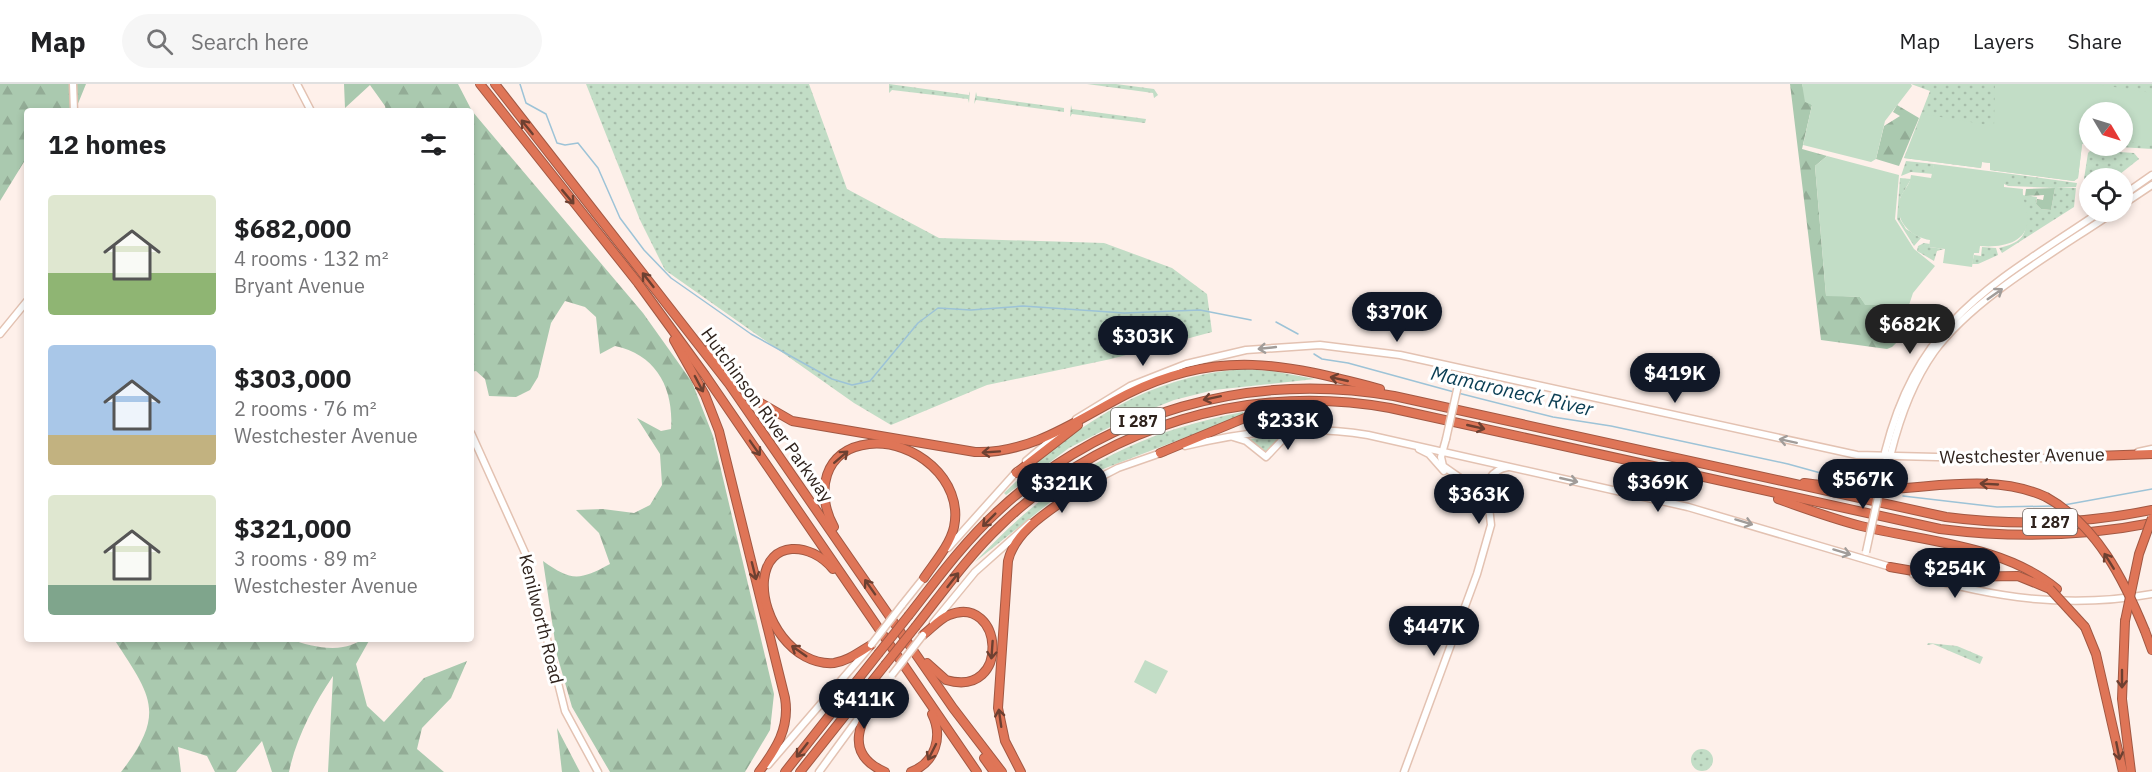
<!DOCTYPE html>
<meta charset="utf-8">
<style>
:root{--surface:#fff;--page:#f6f6f6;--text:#202124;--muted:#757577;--line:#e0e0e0;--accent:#111827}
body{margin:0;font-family:"IBM Plex Sans",sans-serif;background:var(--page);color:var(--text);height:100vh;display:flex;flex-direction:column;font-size:22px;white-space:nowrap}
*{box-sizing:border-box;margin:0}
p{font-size:20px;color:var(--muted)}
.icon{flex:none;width:33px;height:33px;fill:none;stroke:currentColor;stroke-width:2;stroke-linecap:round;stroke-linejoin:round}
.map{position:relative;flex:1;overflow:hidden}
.drawer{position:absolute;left:24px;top:24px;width:450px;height:534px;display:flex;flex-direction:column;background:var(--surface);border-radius:6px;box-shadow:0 3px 9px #0003}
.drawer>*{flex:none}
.needle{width:39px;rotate:128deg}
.buttons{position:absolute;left:2079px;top:18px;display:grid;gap:12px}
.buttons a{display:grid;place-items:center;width:54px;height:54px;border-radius:50%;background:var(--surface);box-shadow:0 3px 9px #0003;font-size:30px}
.price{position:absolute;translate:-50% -51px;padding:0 14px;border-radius:21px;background:var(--accent);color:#fff;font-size:20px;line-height:39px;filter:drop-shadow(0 2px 3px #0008)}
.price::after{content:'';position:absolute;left:50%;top:36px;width:18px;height:14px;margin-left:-9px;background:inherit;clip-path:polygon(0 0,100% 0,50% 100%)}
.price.active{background:#222;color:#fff}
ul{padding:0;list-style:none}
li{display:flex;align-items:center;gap:18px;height:150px;padding:0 24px}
li span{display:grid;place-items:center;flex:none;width:168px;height:120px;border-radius:6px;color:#555}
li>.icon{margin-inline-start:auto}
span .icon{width:72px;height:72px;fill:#fffc;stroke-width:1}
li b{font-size:26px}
h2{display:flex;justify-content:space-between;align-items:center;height:72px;padding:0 24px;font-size:26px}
header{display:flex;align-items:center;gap:36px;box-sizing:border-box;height:84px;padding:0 30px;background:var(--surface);border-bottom:2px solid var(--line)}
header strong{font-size:28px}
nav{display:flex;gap:33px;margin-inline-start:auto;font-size:21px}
.search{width:420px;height:54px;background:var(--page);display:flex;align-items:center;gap:15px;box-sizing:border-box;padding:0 21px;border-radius:33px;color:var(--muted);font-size:22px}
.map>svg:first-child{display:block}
</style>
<header>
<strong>Map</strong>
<div class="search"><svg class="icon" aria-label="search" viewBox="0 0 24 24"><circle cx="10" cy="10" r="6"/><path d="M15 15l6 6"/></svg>Search here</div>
<nav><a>Map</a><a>Layers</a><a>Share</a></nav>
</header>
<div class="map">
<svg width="2152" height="688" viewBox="0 0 2152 688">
<defs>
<pattern id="grass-dots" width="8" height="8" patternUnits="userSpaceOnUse" patternTransform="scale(1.5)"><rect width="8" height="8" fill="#c2ddc6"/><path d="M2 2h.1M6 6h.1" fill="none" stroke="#a7bdaa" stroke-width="1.8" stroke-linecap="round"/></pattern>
<pattern id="forest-firs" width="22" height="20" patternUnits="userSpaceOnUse" patternTransform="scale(1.5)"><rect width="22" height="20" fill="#aac9af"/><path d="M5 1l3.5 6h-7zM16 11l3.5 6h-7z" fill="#93ac96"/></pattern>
</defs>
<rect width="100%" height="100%" fill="#fef0ea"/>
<g fill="url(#grass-dots)">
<polygon points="586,0 809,0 847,105 939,154 1104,159 1172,184 1207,210 1212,248 1111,275 987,301 891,341 854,319 665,186 640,136"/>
<polygon points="889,0 969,11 970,7 969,19 968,15 892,6 889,9"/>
<polygon points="1087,0 1116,0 1154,5 1158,11 1154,14 1153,9"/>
<polygon points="1911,0 2152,0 2152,65 2103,62 2122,62 2122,28 2090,28 2089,60 2082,60 2078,94 2074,97 1990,86 1990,79 1982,78 1981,84 1904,74 1930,7"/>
<polygon points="976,8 977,12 1064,24 1064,28 976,16 974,20"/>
<polygon points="1071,21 1072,25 1146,35 1145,39 1072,30 1070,33"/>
<polygon points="2091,66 2134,69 2139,75 2115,94 2087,97 2084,95 2088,69"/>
<polygon points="1906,77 1934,80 1933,90 1911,88 1901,92"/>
<path d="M 2004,89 L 2077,99 L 2076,103 L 2056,104 L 2076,104 L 2074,123 L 2002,169 L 1999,164 C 2037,156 2024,135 2022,111 L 2037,113 L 2036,120 L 2041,125 L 2051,126 L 2055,104 L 2008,102 L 2002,99 Z"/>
<polygon points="1900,94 1911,95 1900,114 1900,135 1906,145 1921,154 1914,162 1897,135"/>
<polygon points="1924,159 1930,160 1929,163 1944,165 1937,167 1934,177 1917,167 1918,162"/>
<polygon points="1982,163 1996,164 1998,171 1978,180 1972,180 1974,171 1981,172"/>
<path d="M 1243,285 L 1272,287 L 1315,295 L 1214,306 L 1174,316 L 1124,336 L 1069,364 L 1006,411 L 1004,409 C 1073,343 1145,292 1243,285 Z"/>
<path d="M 1243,328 L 1244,331 L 1103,385 L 1053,416 L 975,478 C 1054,393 1129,350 1243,328 Z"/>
<polygon points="1282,352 1267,369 1263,369 1249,355"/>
<polygon points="1928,559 1957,562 1983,573 1980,580 1933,560 1927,561"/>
<circle cx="1702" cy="676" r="11"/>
</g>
<g fill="url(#forest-firs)">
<polygon points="0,0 86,0 75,27 27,27 27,73 0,117"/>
<path d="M 344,0 L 458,0 L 472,27 L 643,229 L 692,298 L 713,352 L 774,610 L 770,646 L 745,688 L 610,688 L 572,623 L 557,571 L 543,477 C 571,497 579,497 610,480 L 599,449 L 576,426 L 603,425 L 634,429 L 650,421 L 662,401 L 660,370 L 637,334 L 661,347 L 671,345 C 674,305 657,271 615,262 L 600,270 L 596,233 L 585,223 L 565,217 L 551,239 L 538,293 L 530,306 L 516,313 L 489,312 L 485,295 L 476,287 L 471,288 L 471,27 L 386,27 L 385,22 L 370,1 L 345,24 Z"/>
<polygon points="1790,0 1802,0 1806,13 1812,21 1802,65 1827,72 1815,82 1826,211 1860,213 1866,221 1925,221 1930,226 1892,263 1887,265 1821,256"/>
<polygon points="1897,21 1919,34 1899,82 1876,75 1884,42 1900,32 1893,28"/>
<polygon points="2055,104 2051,126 2041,125 2036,120 2037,115 2043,116 2044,111 2025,112 2026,105"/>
<path d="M 114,555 L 291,555 C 305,561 327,566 343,563 C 354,562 359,555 370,555 L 356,580 L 367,622 L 384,638 L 424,594 L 467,577 L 451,614 L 422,644 L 417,665 L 444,688 L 328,688 L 333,592 C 314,620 296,654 289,688 L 272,688 L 262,657 L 236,688 L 215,688 L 207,672 L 178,663 L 181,688 L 121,688 C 167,629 151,612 114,555 Z"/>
<polygon points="557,644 580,688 562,688"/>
</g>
<g fill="#c2ddc6">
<polygon points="1802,0 1911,0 1912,2 1885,37 1876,75 1871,78 1803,61 1812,21 1805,18"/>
<polygon points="1995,0 2096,0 2152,9 2152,60 2123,57 2122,28 2090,28 2089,54 2083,53 2078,94 2074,97 1990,86 1990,79 1982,78 1981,84 1904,74 1923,30 1994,42"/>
<polygon points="1827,72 1899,91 1895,135 1914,165 1935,182 1913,209 1909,221 1865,221 1860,213 1826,212 1815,82"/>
<path d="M 1934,80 L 2004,89 L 2004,103 L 2023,105 C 2022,115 2026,120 2027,129 C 2032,159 2002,164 1980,162 L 1979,169 L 1974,169 L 1972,183 L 1943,179 L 1945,165 L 1929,163 L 1930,156 C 1909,153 1892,134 1901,112 C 1905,104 1910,101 1911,91 L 1931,94 Z"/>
<polygon points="1145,576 1168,587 1156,610 1134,598"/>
</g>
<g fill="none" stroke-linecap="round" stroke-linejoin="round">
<g stroke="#9dc3d7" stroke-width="1.5">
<polyline points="520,0 526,19 546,30 557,59 565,61 578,59 598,84 620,134 644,166 671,194 751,250 832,295 852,301 870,297 918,239 938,224 971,226 1023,222 1124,229 1200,226 1251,236"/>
<polyline points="1276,238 1298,250"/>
<polyline points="1314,270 1322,275 1348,279 1454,308"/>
<polyline points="1458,309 1553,333 1611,342 1788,380 1846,396"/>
<polyline points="1903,412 1997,423 2054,422"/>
<polyline points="2064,421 2152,405"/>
</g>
<g stroke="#e3c2b2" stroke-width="9">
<g id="secondary">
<polyline points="73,0 74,27"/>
<polyline points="297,0 311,27"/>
<polyline points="2122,112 2152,91"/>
<polyline points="2122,121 2152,101"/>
<polyline points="0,250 27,217"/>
<polyline points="1076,335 1130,302 1186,280 1246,266 1320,261 1400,271 1857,371 2016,375 2098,372"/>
<polyline points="471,349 526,471 565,627 598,688"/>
<polyline points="1233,353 1246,357 1266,373 1284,354 1296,347"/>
<path d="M 1185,362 C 1245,347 1307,341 1368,351 L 1688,423 L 1894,484"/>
<polyline points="1419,365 1429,370 1444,387"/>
<polyline points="2138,368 2152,365"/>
<path d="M 1887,373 L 1891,369 C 1900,333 1912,299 1934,268 C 1973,214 2058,166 2114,128"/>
<polyline points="1026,377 1059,349"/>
<path d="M 1883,390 L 1887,373 L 1885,368 C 1919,234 1994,200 2100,128"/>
<polyline points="1085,401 1118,384 1164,368"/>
<path d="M 1486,415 C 1484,399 1491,386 1508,383"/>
<polyline points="948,464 1017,387"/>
<path d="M 1913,490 C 1993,514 2069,525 2152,510"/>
<polyline points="902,521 926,491"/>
<polyline points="933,539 975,488 1030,439"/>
<polyline points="768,681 869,564"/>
<polyline points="819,688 868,621"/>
<polyline points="1404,688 1477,490 1491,441 1489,423 1483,410 1443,382 1441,373 1446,355"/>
</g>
</g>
<g stroke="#a15843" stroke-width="10">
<g id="highway">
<polyline points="480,0 638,199 705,291 977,688"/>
<polyline points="495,0 729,300 953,624 1002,688"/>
<path d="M 674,256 L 705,311 L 719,347 L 785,614 C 790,644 776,665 759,688"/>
<path d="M 709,265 L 759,318 L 792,337 L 975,368 C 1032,370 1078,335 1127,310 C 1219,264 1285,280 1380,305"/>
<polyline points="1160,369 1252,331 1294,321"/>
<polyline points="2095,372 2152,370"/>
<polyline points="1016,389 1078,341"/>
<path d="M 1804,399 C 1832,402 1859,406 1887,405 C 1939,403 1996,390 2046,413"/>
<path d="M 1778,415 C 1806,425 1833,435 1861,442 C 1926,458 2004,461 2057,505"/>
<path d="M 834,443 C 815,409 823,365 869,360 C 914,355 964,396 954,443 C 950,461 934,479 924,494"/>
<polyline points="1890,483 1948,493 2018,492 2050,505"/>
<path d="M 833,485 C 811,458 768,455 764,496 C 761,534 793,582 834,579 C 848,577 859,568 871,561"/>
<path d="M 909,531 C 937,495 964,458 998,427 C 1105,327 1250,287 1394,312 L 1946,433 C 2015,442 2084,440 2152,426"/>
<polyline points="2125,537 2122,615 2131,688"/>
<path d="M 916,542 C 943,508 969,471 1001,441 C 1105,341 1249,299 1390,324 L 1940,445 C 2011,454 2082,453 2152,439"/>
<polyline points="2085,543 2096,570 2123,688"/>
<polyline points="2145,547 2152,566"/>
<path d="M 923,551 C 931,545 939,535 949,531 C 1003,509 1012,615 946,596 L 927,579"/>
<path d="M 884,600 C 866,629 837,667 885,688"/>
<polyline points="984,674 994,688"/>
<polyline points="785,688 878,570"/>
<polyline points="800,688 885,581"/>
<path d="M 911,688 C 936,678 943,652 932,630"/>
<path d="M 1021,688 L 1005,657 L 998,624 L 1008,477 C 1016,442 1060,421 1087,400"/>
</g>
</g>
<use href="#secondary" stroke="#fff" stroke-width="6"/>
<use href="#highway" stroke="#df7557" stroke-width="8"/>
<g stroke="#e3c2b2" stroke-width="9" stroke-linecap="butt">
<g id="secondary-bridge">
<polyline points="1446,355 1459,297"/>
<polyline points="1866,468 1883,390"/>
<polyline points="871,561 902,521"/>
<polyline points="892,591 923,551"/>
</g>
</g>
<g stroke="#a15843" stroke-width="10" stroke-linecap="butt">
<g id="highway-bridge">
<path d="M 2046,413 C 2097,441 2124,496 2145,547"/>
<polyline points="2050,505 2085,543"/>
<polyline points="2125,537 2139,470 2152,434"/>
<polyline points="878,570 909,531"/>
<polyline points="885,581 916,542"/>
</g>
</g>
<use href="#secondary-bridge" stroke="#fff" stroke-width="6"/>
<use href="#highway-bridge" stroke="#df7557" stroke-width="8"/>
</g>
<defs><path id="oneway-shaft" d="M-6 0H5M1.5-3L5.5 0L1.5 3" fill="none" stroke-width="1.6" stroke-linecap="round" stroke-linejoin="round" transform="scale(1.5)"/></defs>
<g stroke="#6d4031">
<use href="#oneway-shaft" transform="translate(527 43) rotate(-129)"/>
<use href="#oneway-shaft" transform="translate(568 113) rotate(50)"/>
<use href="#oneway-shaft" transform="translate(648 196) rotate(-128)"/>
<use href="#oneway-shaft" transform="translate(1339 295) rotate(-167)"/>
<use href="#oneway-shaft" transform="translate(699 300) rotate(62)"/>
<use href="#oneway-shaft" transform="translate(1212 314) rotate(168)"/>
<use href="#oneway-shaft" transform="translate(1476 343) rotate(13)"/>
<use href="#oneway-shaft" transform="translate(755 364) rotate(55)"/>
<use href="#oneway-shaft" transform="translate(991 368) rotate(176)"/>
<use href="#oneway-shaft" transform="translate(841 373) rotate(-41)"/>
<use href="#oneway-shaft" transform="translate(1989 400) rotate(-177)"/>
<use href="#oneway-shaft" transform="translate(989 436) rotate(135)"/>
<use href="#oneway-shaft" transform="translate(2109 477) rotate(-122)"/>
<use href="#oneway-shaft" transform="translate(754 487) rotate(76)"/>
<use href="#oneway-shaft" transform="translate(953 496) rotate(-52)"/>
<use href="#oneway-shaft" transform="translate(870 503) rotate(-125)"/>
<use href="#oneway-shaft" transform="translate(992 566) rotate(94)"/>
<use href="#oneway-shaft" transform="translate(799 567) rotate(-145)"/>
<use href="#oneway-shaft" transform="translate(2122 595) rotate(90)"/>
<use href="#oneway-shaft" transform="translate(1000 634) rotate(-98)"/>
<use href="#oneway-shaft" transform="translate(802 666) rotate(128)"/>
<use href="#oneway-shaft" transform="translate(2118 667) rotate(79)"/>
<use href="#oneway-shaft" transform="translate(932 668) rotate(117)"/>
</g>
<g stroke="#a19c99">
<use href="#oneway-shaft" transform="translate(1995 210) rotate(-35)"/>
<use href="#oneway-shaft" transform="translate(1267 264) rotate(174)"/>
<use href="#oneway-shaft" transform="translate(1788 357) rotate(-168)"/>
<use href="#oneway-shaft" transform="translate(1569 396) rotate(13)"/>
<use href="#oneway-shaft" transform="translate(1744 438) rotate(17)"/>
<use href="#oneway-shaft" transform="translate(1842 468) rotate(17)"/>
</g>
<g text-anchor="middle" stroke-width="6" stroke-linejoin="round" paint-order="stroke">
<g fill="#fff" stroke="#6d6561" stroke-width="1.5">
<rect x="1111" y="324" width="54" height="26" rx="4.5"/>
<rect x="2023" y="425" width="54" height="26" rx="4.5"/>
</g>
<g font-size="16" font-weight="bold" fill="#2f231d">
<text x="1138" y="343">I 287</text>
<text x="2050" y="444">I 287</text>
</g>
<g font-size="18" fill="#2f231d" stroke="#fff">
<text transform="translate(767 331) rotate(54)" y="6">Hutchinson River Parkway</text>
<text transform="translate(2022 372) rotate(-1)" y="6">Westchester Avenue</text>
<text transform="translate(541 535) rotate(76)" y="6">Kenilworth Road</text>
</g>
<g font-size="20" font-style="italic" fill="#093d53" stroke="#fff">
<text transform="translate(1512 307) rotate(13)" y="7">Mamaroneck River</text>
</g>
</g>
</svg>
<div class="buttons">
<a><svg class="needle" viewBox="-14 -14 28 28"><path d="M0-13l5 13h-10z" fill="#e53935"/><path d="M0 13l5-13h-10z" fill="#757577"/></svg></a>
<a><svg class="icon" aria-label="locate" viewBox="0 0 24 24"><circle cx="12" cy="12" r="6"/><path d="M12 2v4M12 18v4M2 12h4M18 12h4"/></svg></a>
</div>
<b class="price" style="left:1397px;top:259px">$370K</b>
<b class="price active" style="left:1910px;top:271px">$682K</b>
<b class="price" style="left:1143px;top:283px">$303K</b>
<b class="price" style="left:1675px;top:320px">$419K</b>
<b class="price" style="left:1288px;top:367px">$233K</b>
<b class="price" style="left:1863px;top:426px">$567K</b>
<b class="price" style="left:1658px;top:429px">$369K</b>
<b class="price" style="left:1062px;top:430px">$321K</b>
<b class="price" style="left:1479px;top:441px">$363K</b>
<b class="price" style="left:1955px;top:515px">$254K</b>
<b class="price" style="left:1434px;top:573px">$447K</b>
<b class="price" style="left:864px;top:646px">$411K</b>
<section class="drawer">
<h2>12 homes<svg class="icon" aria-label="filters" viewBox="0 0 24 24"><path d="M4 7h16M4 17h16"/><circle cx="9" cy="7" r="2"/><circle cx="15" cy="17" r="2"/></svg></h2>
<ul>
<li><span style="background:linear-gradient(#dfe7d0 65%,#8fb573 0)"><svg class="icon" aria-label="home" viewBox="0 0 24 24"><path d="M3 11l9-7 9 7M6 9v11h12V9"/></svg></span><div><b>$682,000</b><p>4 rooms · 132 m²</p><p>Bryant Avenue</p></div></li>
<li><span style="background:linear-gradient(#a9c7e8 75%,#c2b280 0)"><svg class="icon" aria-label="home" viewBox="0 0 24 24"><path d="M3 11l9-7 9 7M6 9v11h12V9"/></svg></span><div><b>$303,000</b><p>2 rooms · 76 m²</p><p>Westchester Avenue</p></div></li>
<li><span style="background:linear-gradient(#dfe7d0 75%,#7fa58c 0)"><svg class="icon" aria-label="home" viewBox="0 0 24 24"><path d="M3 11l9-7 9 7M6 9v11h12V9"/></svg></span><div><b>$321,000</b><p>3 rooms · 89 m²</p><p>Westchester Avenue</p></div></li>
</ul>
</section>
</div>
